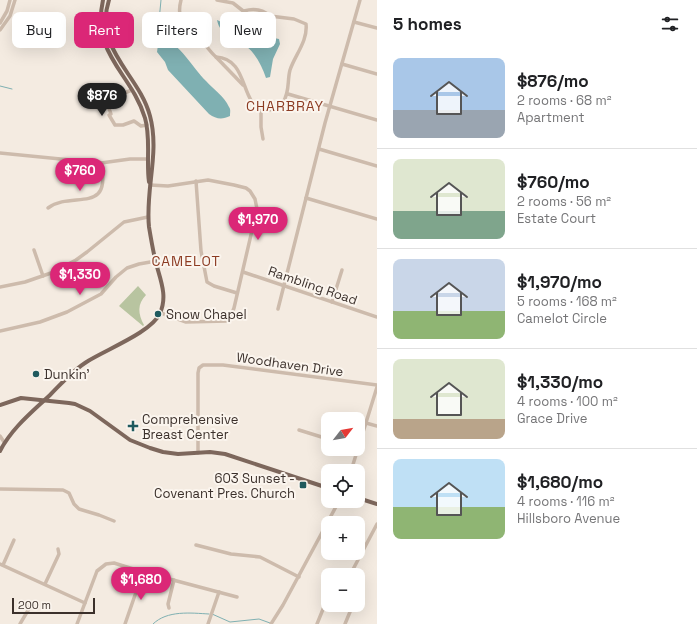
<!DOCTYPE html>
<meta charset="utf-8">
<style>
:root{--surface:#fff;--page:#f6f6f6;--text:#202124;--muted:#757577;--line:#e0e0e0;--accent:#db2777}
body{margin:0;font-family:"Space Grotesk",sans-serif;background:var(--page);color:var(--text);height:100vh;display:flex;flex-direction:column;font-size:15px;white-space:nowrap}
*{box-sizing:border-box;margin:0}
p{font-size:13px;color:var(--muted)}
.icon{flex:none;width:22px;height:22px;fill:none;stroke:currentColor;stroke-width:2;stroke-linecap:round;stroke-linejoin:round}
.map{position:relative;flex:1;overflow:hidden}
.details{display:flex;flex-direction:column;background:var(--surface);width:320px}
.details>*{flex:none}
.banner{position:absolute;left:12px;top:12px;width:305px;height:36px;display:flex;gap:8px}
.needle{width:26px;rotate:59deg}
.tools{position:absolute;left:321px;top:412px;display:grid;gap:8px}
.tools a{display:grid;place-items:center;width:44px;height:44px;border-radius:8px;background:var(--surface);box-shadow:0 4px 16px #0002;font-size:20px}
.scale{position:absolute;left:12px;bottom:10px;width:83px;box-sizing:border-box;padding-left:4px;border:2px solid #3b302b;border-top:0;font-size:11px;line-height:14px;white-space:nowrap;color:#3b302b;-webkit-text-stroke:3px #fbf5ee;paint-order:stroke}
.price{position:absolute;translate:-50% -34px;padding:0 9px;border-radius:14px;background:var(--accent);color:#fff;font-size:13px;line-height:26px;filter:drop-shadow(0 1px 2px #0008)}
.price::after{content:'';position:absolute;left:50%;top:24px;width:12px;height:9px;margin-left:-6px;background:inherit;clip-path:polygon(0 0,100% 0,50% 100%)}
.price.selected{background:#222;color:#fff}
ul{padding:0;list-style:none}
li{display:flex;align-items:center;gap:12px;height:100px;padding:0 16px}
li+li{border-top:1px solid var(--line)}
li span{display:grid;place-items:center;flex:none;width:112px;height:80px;border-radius:8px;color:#555}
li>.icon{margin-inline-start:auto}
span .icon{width:48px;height:48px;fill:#fffc;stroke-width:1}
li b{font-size:17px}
h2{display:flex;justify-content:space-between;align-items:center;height:48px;padding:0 16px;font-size:17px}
.pill{padding:0 14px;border-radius:8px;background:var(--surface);box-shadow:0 4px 16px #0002;font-size:14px;line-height:36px}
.pill.selected{background:var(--accent);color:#fff}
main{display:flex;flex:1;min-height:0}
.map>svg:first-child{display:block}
</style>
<main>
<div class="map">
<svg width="377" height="624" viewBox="0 0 377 624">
<rect width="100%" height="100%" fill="#f4ebe1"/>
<path fill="#b8c4a0" d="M 138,286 L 146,295 C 137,304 138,314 144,325 L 143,326 L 119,306 Z"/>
<g fill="#7fb0b2">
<path d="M 217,20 C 223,22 227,27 233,31 C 238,34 247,38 253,40 C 262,43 270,36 279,39 L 280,44 L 273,59 L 270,77 L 266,78 C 262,66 256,54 246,46 C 236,38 220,36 217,20 Z"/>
<path d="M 162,37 C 180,44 193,68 206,81 C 214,90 224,96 229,107 C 231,110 230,112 230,116 C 222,120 216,119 209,114 L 168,70 L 165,62 L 157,52 L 158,45 Z"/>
</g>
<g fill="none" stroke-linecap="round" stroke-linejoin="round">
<g stroke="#7fb0b2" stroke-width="1">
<polyline points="161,0 159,21 162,37"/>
<polyline points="0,86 12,89"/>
<polyline points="212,614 230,622 259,619 270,623"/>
<path d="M 153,624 C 167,610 191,613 209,614"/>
</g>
<g stroke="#cdbbac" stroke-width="3.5">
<path d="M 181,0 C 175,23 188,25 201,40 C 206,45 210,52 216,57 C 250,59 239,105 264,110 C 271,111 279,108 283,102 C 290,92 287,81 290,70 C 295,55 308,41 306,24 L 294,19 L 270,16 L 263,18 L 254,18 L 247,14 L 233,3 L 217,0"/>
<path d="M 244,11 C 254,8 262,9 270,16"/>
<polyline points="354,22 377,28"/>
<polyline points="0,23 7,11 10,0"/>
<polyline points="0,30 10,16 15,0"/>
<polyline points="216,57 243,85"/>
<polyline points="342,64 377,74"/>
<polyline points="132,90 106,100 111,114 109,115 115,125 123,125 134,121 141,126 147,125"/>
<polyline points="288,94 377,120"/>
<polyline points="261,109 261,127 263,139"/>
<polyline points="319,149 377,166"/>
<polyline points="0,153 101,163 130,159 147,159"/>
<polyline points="196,181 201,251 207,282 214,286 237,293"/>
<polyline points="150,185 168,186 208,180 234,185 246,188 250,191 255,199 257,209 234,308 230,318 227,321 186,322 161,313"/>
<polyline points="306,198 377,219"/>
<path d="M 48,208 C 72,190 112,216 101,163"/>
<polyline points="34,250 43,276"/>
<polyline points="243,272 377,317"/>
<polyline points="0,287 25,282 51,273 76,260 87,252 124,222 148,217"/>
<polyline points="332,302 342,270"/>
<polyline points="278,309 325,123 360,0"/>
<polyline points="0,331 40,322 67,312 101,294 116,277 127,268 139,264 156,261"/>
<polyline points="366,423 377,426"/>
<polyline points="299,430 328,439"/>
<polyline points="0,436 4,442"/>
<polyline points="198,453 198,373 199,368 203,365 223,365 377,385"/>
<polyline points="351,471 377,387"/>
<polyline points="0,489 63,490 69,493 74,504 79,509 99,515 114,521"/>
<polyline points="196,545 231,554 260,557 299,577"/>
<polyline points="0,564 85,603"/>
<polyline points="3,565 14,540"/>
<polyline points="350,575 377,524"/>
<polyline points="45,584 59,554 58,549"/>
<polyline points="169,608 168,604 174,580"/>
<polyline points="20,624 30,607"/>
<polyline points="77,624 97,571 106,564 114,563 143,572 237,597"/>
<polyline points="125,624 143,572"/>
<polyline points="208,624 219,592"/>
<polyline points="271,624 283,605 339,501"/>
<polyline points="317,624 328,597"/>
<polyline points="345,624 352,607 349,605"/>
</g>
<g stroke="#7d675c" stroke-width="4">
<path d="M 103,0 C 91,55 131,72 145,118 C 151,138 146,161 149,182"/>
<polyline points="0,405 21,398 69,403 75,404 90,411 130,440 150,448 163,452 178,454 210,452 225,454 328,488"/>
<path d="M 0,451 C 12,428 31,413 50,395 C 62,383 73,370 88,361 C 107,349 152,332 160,313 C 168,296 160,279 156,263 C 153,251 151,239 149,227 C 145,190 160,153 150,116 C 139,74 93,49 109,0"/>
<polyline points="358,498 377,504"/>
</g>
</g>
<g fill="#1f5a5e" stroke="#fbf5ee" stroke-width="1.5">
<circle cx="158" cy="314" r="4"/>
<circle cx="36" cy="374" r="4"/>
<path d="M131 420h4v4h4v4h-4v4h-4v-4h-4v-4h4z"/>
<rect x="299" y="481" width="8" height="8" rx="2"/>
</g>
<g text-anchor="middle" stroke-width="4" stroke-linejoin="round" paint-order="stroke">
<g font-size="13" fill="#3b302b" stroke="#fbf5ee">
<text transform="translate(313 285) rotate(19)" y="5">Rambling Road</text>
<text transform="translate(290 364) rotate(8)" y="5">Woodhaven Drive</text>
</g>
<g font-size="13" fill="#3b302b" stroke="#fbf5ee" text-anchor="start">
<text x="166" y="319">Snow Chapel</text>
<text x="44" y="379">Dunkin'</text>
<text x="142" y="424">Comprehensive<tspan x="142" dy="15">Breast Center</tspan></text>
<text x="295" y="483" text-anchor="end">603 Sunset -<tspan x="295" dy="15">Covenant Pres. Church</tspan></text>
</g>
<g font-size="14" letter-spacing="1" fill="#8c3b22" stroke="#fbf5ee">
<text x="285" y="111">CHARBRAY</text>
<text x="186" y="266">CAMELOT</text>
</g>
</g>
</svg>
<div class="tools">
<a><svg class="needle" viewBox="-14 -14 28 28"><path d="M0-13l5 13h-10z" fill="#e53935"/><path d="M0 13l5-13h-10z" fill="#757577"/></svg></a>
<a><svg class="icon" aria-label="locate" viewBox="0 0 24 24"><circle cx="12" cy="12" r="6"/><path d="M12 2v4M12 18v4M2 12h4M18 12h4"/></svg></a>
<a>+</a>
<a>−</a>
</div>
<div class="scale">200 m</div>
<b class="price selected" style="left:102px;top:117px">$876</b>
<b class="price" style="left:80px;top:192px">$760</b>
<b class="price" style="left:258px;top:241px">$1,970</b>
<b class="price" style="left:80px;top:296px">$1,330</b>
<b class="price" style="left:141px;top:601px">$1,680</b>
<div class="banner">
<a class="pill">Buy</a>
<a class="pill selected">Rent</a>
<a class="pill">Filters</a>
<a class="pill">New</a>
</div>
</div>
<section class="details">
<h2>5 homes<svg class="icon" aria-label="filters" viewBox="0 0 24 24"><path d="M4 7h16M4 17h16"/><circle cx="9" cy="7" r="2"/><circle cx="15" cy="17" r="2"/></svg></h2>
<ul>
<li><span style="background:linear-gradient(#a9c7e8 65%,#9aa5b1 0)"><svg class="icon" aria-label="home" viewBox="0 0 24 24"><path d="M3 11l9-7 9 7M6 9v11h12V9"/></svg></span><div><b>$876/mo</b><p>2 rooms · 68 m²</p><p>Apartment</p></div></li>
<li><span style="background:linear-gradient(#dfe7d0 65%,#7fa58c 0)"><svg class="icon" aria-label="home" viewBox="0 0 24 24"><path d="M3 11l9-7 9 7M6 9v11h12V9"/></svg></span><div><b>$760/mo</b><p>2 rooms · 56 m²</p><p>Estate Court</p></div></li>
<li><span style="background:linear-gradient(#c9d6e8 65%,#8fb573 0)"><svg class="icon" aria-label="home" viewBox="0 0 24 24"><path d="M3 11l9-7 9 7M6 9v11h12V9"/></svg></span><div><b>$1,970/mo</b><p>5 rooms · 168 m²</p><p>Camelot Circle</p></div></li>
<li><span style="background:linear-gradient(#dfe7d0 75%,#b9a48a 0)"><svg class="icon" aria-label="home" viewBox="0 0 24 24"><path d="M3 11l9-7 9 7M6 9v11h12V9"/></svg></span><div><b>$1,330/mo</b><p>4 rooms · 100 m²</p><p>Grace Drive</p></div></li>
<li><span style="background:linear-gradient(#bfe0f5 60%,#8fb573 0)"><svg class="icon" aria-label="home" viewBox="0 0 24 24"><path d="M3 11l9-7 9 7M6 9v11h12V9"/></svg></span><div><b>$1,680/mo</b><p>4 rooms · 116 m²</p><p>Hillsboro Avenue</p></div></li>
</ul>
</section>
</main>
